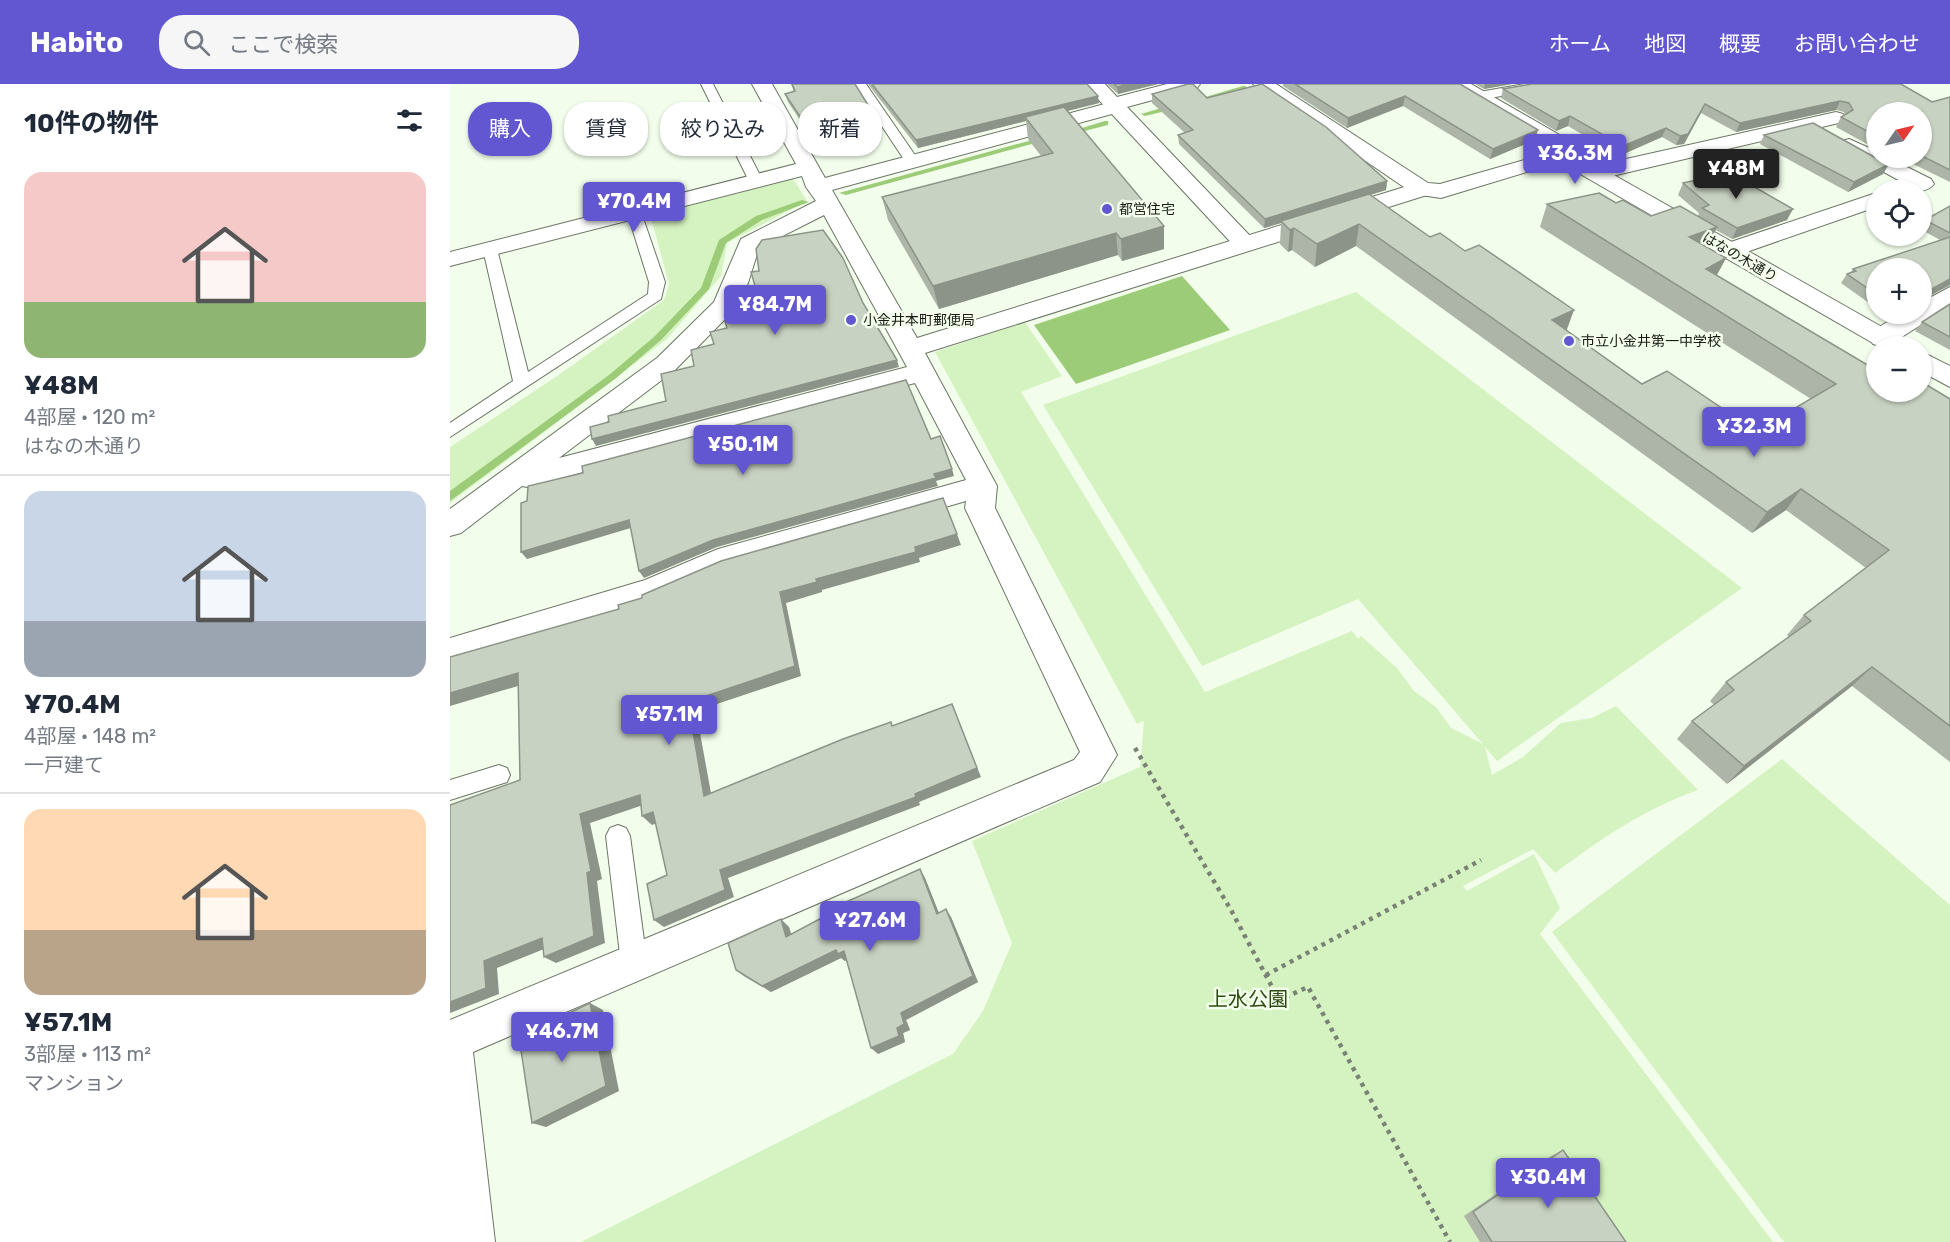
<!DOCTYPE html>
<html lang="ja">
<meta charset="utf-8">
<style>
:root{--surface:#fff;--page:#f6f6f7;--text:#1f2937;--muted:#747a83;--line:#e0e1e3;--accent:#6257d0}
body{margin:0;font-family:Rubik,"Noto Sans JP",sans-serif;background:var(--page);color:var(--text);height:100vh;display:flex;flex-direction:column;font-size:22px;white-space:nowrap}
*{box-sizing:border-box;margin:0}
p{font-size:20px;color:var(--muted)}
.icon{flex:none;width:33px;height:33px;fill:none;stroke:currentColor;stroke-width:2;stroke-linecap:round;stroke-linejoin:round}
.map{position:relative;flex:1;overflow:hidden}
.drawer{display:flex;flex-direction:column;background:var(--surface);width:450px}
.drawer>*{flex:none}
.banner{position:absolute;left:18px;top:18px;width:570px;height:54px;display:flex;gap:12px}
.needle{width:39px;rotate:56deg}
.tools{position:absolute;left:1416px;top:18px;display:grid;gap:12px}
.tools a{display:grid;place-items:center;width:66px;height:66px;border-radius:50%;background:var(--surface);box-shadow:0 2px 4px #0004;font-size:30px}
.price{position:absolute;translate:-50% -51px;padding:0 14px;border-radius:6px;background:var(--accent);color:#fff;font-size:20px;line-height:39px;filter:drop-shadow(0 2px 3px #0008)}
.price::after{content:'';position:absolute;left:50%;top:36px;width:18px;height:14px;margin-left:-9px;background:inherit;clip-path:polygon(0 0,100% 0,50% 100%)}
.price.on{background:#222;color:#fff}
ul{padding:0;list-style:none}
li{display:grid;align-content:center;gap:12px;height:318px;padding:0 24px}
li+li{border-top:2px solid var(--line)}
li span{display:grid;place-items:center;height:186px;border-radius:18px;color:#555}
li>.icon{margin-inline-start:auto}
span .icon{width:108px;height:108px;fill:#fffc;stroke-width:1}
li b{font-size:26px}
h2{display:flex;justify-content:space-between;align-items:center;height:72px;padding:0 24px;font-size:26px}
.pill{padding:0 21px;border-radius:24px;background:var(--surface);box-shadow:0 2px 4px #0004;font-size:21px;line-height:54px}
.pill.on{background:var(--accent);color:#fff}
header{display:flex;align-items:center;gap:36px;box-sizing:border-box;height:84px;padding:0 30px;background:var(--accent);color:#fff}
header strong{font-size:28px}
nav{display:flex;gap:33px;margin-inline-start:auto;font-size:21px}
.search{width:420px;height:54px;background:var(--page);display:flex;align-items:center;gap:15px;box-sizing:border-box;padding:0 21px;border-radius:24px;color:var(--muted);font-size:22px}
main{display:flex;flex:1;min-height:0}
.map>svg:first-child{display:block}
</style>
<header>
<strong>Habito</strong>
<div class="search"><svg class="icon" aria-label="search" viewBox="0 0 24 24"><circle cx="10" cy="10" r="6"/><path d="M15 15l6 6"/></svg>ここで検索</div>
<nav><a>ホーム</a><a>地図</a><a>概要</a><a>お問い合わせ</a></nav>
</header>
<main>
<section class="drawer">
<h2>10件の物件<svg class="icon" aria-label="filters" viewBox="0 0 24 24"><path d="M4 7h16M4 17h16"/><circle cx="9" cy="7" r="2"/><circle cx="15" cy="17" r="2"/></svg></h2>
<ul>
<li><span style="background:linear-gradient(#f6c9c9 70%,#8fb573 0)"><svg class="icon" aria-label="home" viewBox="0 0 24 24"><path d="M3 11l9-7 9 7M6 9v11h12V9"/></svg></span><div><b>¥48M</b><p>4部屋 · 120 m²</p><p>はなの木通り</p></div></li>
<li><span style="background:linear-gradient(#c9d6e8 70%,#9aa5b1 0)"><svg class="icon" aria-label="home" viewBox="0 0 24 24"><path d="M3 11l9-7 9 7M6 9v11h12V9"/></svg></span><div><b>¥70.4M</b><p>4部屋 · 148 m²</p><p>一戸建て</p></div></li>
<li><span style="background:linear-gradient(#ffd9b3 65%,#b9a48a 0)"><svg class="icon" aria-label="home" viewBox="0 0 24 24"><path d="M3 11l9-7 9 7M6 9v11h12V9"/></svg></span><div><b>¥57.1M</b><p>3部屋 · 113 m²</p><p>マンション</p></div></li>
</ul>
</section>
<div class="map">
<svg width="1500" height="1158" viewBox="0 0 1500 1158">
<rect width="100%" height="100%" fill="#f2fdeb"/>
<g fill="#d5f3c0">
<polygon points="340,90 357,117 277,159 271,192 217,255 0,419 0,363 107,292 214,216 219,200 199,126"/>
<path d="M 906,208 L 1292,504 L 1047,677 L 1035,663 L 1042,691 L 1073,673 L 1111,639 L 1142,634 L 1166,622 L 1248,706 C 1196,724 1149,756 1105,789 L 1083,765 L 1013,802 L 1017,807 L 1084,770 L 1110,824 L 1090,850 L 1323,1158 L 131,1158 L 503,970 L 533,927 L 562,859 L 522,757 L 690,683 L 694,637 L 687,640 L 485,268 L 575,238 L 612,292 L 571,308 L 755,608 L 902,547 L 908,555 L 911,552 L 947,584 L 964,607 L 986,623 L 1001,644 L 1033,660 L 908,515 L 752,582 L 593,321 Z"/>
<polygon points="1332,675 1500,821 1500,1158 1334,1158 1102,848"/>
</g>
<polygon fill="#9dcc79" points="732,192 780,246 626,300 584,241"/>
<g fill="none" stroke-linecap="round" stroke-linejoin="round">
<g fill="#9dcc79" fill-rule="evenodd">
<polygon points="793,2 796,2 796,6 742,20 738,18"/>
<polygon points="725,20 728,20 728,24 695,32 691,30"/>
<polygon points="655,37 658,37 658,41 619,51 615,49"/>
<polygon points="593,53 600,55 396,111 389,109"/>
<polygon points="352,116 359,118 312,136 276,159 259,205 211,256 165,295 0,417 0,407 159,291 205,252 251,204 269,156 306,132"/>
</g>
<g stroke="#6c7566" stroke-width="2">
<g id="lane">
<polygon points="251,0 263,0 313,97 311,100 306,101 299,97"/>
<polygon points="404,0 416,0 469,77 467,80 457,80"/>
<polygon points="1075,0 1102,0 1096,4 1029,16 1023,12 1029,8"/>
<polygon points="184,124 191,128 215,198 211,215 0,353 0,339 63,297 33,165 35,162 40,161 47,165 78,288 198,210 199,198 177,128"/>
<polygon points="49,681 57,684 60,691 57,698 0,716 0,696"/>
<polygon points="168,741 176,744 180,752 197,879 193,888 184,892 175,888 171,879 156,752 160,744"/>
</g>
</g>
<g stroke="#6c7566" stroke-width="2">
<g id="street">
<path d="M 302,0 L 322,0 L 375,94 L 666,17 L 673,19 L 676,23 L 673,27 L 382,106 L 467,254 L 964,100 L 980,100 L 983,105 L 980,110 L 475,269 L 547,402 L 545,424 L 667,671 L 650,698 L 23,968 L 45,1158 L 0,1158 L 0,936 L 624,676 L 630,668 L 515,424 L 516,417 L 277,486 L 215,515 L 0,580 L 0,554 L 195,496 L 268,465 L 516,396 L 465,299 L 77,403 L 72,402 L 11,449 L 0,452 L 0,425 L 207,274 L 264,218 L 291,155 L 366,117 L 356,103 L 352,92 L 0,182 L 0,168 L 346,80 ZM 374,131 L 457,283 L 109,374 L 225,286 L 283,227 L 298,199 L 309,164 Z"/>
<polygon points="997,0 1021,0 1120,57 1128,74 1125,79 1109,79 1103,64"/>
<polygon points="1386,28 1393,30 1396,34 1393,38 1145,96 1137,94 1134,89 1137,84 1145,82"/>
<path d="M 1399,55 L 1426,67 L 1426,74 L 1439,74 L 1481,95 L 1484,100 C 1476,111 1458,106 1444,106 L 1447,101 L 1454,99 L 1392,65 L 1388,61 L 1392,57 Z"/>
<polygon points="1426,109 1426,123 1285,172 1269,172 1265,167 1269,162"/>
<path d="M 1500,203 L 1500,222 L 1441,260 L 1432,262 L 1423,260 L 1419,254 C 1430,237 1453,230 1472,230 L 1472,218 Z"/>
</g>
</g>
<g stroke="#6c7566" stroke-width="2">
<g id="secondary">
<polygon points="634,0 655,0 667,13 717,0 750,0 747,4 677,23 803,155 807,160 803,165 787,165"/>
<polygon points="803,0 826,0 978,99 990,100 1102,68 1125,69 1455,256 1459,262 1428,262 1113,80 1103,80 991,114 964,110"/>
<polygon points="1472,268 1500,282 1500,303 1472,288"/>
</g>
</g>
<g stroke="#7a8276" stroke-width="4.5" stroke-dasharray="4 5" stroke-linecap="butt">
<polyline points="685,664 781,826 829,916 858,903 1000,1158"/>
<polyline points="816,891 1031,776"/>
</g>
<use href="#lane" fill="#fff" fill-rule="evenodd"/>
<use href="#street" fill="#fff" fill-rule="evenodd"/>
<use href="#secondary" fill="#fff" fill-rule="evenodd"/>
</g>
<g fill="#acb5a7">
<polygon points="341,0 405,0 420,24 422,32 358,48 338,18 335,10 344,8"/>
<polygon points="418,0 637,0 649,19 617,27 714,142 714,165 672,177 668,171 489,225 438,136 432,113 591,72 578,55 576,37 468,64"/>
<polygon points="657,0 708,0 668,10"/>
<polygon points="833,0 1010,0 1085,56 1040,75 953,22 897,44 833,2"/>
<polygon points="1025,0 1062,0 1034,5"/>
<polygon points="1053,5 1482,18 1500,13 1500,98 1457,77 1454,79 1444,74 1472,74 1472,28 1426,28 1426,65 1386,43 1391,33 1395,31 1394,28 1386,26 1286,48 1251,29 1234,60 1226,61 1212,53 1169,72 1118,42 1106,47 1051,14"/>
<polygon points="702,10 757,14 937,97 936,106 920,111 980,153 1117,246 1192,300 1306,347 1361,315 1090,143 1097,120 1166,119 1201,132 1248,132 1249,129 1228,111 1233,99 1337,136 1282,155 1266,146 1257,163 1276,174 1267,191 1426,308 1500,315 1500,678 1402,602 1277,700 1227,655 1242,637 1264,621 1260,617 1276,598 1339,553 1337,551 1354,531 1416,484 1336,426 1302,449 906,162 865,183 842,166 838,168 830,160 831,139 814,144 729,60 728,51 735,49 702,19"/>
<polygon points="1314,51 1439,80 1433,90 1398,108 1310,60"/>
<polygon points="1500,122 1500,201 1477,213 1477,218 1472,225 1472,184 1426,184 1426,224 1391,199 1397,190 1400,189 1403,185 1490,156 1472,146 1472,142 1475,136"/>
<polygon points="1500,220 1500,266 1465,247 1472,238"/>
<polygon points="1435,230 1462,230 1441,234"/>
<polygon points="470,785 475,794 489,829 501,833 528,898 456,936 460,946 453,949 455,958 428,970 396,876 395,877 391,874 321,908 295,893 286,886 339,843 341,850"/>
<polygon points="1113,1066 1176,1158 1030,1158 1014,1132 1101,1072"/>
</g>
<g fill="#8c9388">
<polygon points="678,0 708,0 668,10 667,3"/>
<polygon points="1035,0 1062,0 1034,5"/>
<polygon points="648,12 649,19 578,37 575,33 576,37 468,64 466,56"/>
<polygon points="955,12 953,22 897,44 898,34"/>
<polygon points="1390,17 1386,26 1286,48 1290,39"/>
<polygon points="1255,20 1251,29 1234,60 1226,61 1230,52"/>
<polygon points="420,24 422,32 358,48 355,40"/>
<polygon points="1120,32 1118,42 1106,47 1109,37"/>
<polygon points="1216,44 1212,53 1169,72 1173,62"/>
<polygon points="1088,46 1085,56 1040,75 1043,65"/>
<polygon points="1439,80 1433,90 1398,108 1404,98"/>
<polygon points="937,97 936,106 832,138 831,137 831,139 814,144 815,135"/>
<polygon points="1343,125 1337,136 1282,155 1287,144"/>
<polygon points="909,140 906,162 865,183 867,160"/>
<polygon points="714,142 714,165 672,177 671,155"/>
<polygon points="1267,143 1256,165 1239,153"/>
<polygon points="844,144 842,166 838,168 840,146"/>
<polygon points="666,149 668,171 489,225 483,202"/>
<polygon points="1276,174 1264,196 1256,185"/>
<polygon points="1500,195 1500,201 1472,216 1478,207"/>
<polygon points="1477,218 1472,225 1472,219"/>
<polygon points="1124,226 1116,248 1102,236"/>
<polygon points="1444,230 1462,230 1441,234"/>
<polygon points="447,276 449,283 146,362 142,355"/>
<polygon points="502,385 504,392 486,397 488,402 267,463 194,494 189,487 263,456"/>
<polygon points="1351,405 1336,426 1302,449 1317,428"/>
<polygon points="179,436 184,443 77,475 71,468"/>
<polygon points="507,450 511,461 469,474 470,478 372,506 372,508 336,519 351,592 246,627 263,720 254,712 238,618 330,508 366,495"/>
<polygon points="1422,583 1402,602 1277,700 1294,682"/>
<polygon points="68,589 78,599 0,622 0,609"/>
<polygon points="502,620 531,693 469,718 470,721 278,794 284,813 214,843 204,836 270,786 465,710"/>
<polygon points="190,711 199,719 140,739 152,795 147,797 155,859 106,879 94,873 130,730"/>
<polygon points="203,728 212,737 202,741 192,732"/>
<polygon points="470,785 475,794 492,837 487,830"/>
<polygon points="496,825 501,833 528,898 456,936 460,946 453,949 455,958 428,970 421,964 447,944 451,929"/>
<polygon points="331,835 339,843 344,860 336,853"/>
<polygon points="92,854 104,861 47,884 49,910 0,929 0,918 34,877"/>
<polygon points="386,866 394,867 400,874 395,877 391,874 321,908 312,902"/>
<polygon points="140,919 153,926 169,1007 96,1043 82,1039"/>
</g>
<g fill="#c8d2c2" stroke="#8c9388" stroke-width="1.5">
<polygon points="342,0 405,0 420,24 355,40 335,10 345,7"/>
<polygon points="422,0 637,0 648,12 466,56"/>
<polygon points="664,0 678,0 667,3"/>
<polygon points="738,0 743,0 757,14 812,0 876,43 937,97 815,135 728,51 743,46 702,10"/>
<polygon points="845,0 1010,0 1088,46 1043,65 955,12 898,34"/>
<polygon points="1082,0 1451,0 1482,18 1500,13 1500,86 1472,72 1472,28 1426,28 1426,52 1391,33 1403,26 1399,19 1390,17 1290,39 1255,20 1238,50 1230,52 1216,44 1173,62 1120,32 1109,37 1053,5"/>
<polygon points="614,23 714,142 671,155 666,149 483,202 432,113 603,69 575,33"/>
<polygon points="1363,39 1426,74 1439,80 1404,98 1314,51"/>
<polygon points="1280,89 1343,125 1287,144 1252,124 1259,121 1233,99"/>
<polygon points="1149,109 1166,119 1173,116 1201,132 1230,122 1267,143 1239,153 1276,174 1256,185 1426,286 1426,308 1472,308 1472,298 1500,315 1500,642 1422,583 1294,682 1242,637 1284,606 1276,598 1361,537 1354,531 1439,466 1351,405 1317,428 909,140 867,160 844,144 840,146 831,137 919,110 980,153 990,149 1015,167 1029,161 1124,226 1102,236 1192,300 1217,287 1306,347 1386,300 1097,120"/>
<polygon points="1500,122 1500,149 1475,136"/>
<polygon points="373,146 393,174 413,219 447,276 142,355 140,343 159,338 158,332 216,317 211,290 244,282 241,266 264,260 260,248 277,244 275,237 312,227 301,188 309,187 306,165 312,156"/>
<polygon points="1500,153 1500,195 1478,207 1477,218 1472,219 1472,184 1426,184 1426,210 1397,190 1406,187 1403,185"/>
<polygon points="1500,220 1500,253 1472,238"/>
<polygon points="456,296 481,355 490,352 502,385 484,390 486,394 263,456 189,487 179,436 71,468 71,419 77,417 78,402 133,389 132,382 144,379"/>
<polygon points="493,414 507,450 465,463 466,468 366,495 367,498 330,508 345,582 238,618 254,712 393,655 441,638 442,642 502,620 527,684 465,710 466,713 270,786 275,806 204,836 197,800 217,791 203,728 192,732 190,711 130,730 141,787 137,789 144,852 94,873 92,854 34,877 36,904 0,918 0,721 70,696 68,589 0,609 0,573 169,525 168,521 192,514 192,511 271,477"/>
<polygon points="470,785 487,830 496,825 523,892 451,929 454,940 447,944 449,952 421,964 394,867 388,870 386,866 312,902 286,886 278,859 331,835 336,853 396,821 396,818"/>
<polygon points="140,919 156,1002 82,1039 69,953"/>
<polygon points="1113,1066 1176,1158 1042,1158 1023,1128"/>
</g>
<g fill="#6257d0" stroke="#f2fdeb" stroke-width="2">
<circle cx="657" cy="125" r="6"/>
<circle cx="401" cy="236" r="6"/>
<circle cx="1119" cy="257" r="6"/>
</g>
<g text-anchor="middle" stroke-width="5" stroke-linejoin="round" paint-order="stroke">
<g font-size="14" fill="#181c15" stroke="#f2fdeb" text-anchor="start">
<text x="669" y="130">都営住宅</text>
<text x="413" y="241">小金井本町郵便局</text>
<text x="1131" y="262">市立小金井第一中学校</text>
</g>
<g font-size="14" fill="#181c15" stroke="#f2fdeb">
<text transform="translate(1290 173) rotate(30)" y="5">はなの木通り</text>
</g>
<g font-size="20" fill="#2e4b12" stroke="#f2fdeb">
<text x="798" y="922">上水公園</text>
</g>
</g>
</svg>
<div class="tools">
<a><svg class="needle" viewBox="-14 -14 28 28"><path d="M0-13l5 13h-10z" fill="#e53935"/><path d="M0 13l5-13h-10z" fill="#747a83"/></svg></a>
<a><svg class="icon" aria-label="locate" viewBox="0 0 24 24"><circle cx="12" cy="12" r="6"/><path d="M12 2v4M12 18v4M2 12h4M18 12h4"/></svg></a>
<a>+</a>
<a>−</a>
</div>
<b class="price" style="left:1125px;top:101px">¥36.3M</b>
<b class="price on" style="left:1286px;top:116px">¥48M</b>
<b class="price" style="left:184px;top:149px">¥70.4M</b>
<b class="price" style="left:325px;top:252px">¥84.7M</b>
<b class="price" style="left:1304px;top:374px">¥32.3M</b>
<b class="price" style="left:293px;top:392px">¥50.1M</b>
<b class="price" style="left:219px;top:662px">¥57.1M</b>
<b class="price" style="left:420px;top:868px">¥27.6M</b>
<b class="price" style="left:112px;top:979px">¥46.7M</b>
<b class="price" style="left:1098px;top:1125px">¥30.4M</b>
<div class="banner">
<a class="pill on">購入</a>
<a class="pill">賃貸</a>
<a class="pill">絞り込み</a>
<a class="pill">新着</a>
</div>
</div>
</main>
